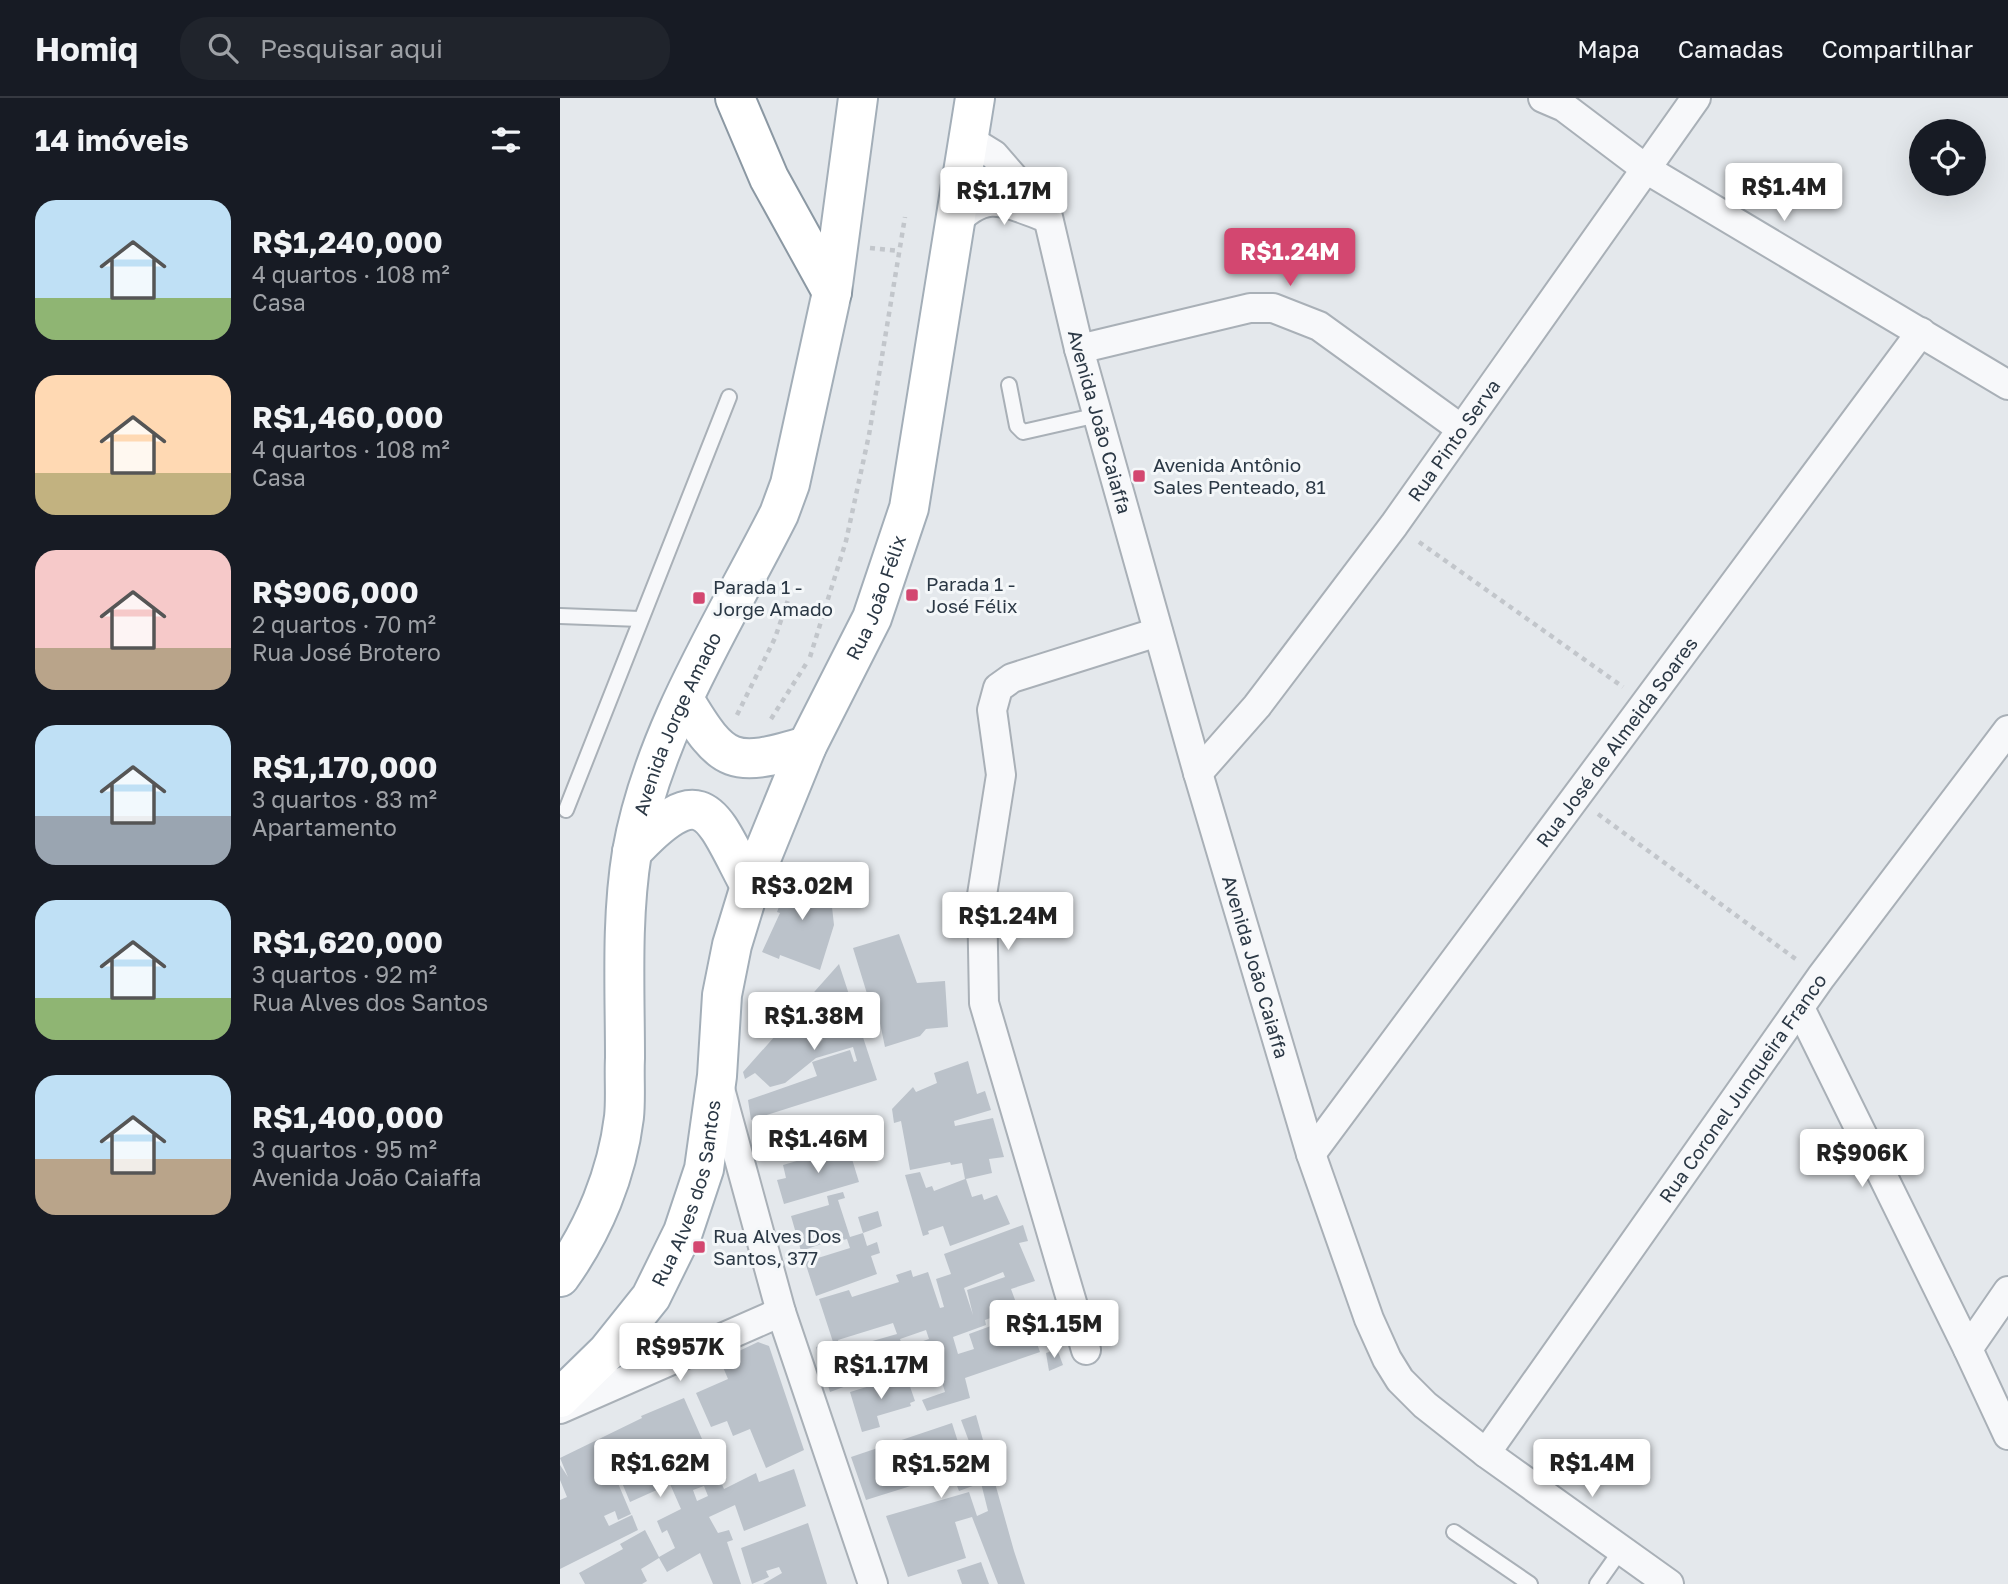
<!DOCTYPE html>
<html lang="pt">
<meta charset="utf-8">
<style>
:root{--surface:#171b24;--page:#20242c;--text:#f1f3f6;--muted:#9ea1a6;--line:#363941;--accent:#d34770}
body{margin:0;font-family:"Golos Text",sans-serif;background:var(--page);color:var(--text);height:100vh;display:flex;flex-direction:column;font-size:26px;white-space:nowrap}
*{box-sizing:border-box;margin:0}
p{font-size:23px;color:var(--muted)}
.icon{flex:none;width:38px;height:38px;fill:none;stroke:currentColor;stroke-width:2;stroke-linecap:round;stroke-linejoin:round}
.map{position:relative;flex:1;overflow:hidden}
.side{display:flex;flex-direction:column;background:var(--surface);width:560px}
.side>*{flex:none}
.buttons{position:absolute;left:1349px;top:21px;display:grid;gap:14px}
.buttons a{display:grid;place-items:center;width:77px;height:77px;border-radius:50%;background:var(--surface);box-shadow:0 7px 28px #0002;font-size:35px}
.price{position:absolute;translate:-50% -60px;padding:0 16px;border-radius:7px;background:#fff;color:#222;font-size:23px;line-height:46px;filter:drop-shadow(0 2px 4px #0008)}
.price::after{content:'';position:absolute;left:50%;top:42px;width:21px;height:16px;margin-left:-10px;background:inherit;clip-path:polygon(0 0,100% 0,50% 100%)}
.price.selected{background:var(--accent);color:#fff}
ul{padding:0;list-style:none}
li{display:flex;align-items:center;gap:21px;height:175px;padding:0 35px}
li span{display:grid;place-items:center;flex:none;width:196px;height:140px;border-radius:21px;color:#555}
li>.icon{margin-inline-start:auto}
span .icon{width:84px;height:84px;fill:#fffc;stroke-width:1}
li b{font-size:30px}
h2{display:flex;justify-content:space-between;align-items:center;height:84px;padding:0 35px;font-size:30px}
header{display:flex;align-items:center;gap:42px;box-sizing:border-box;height:98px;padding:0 35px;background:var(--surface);border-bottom:2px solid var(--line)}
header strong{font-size:33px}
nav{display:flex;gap:38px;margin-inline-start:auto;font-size:24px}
.search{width:490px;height:63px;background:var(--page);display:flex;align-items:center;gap:18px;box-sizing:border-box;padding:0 24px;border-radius:28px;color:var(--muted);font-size:26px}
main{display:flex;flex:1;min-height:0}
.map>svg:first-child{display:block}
</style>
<header>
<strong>Homiq</strong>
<div class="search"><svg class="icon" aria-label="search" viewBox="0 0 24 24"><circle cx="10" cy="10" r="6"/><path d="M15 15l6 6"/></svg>Pesquisar aqui</div>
<nav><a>Mapa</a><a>Camadas</a><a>Compartilhar</a></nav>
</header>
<main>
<section class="side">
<h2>14 imóveis<svg class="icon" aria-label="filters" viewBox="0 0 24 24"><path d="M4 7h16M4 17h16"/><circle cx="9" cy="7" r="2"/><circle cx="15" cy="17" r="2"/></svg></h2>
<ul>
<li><span style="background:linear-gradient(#bfe0f5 70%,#8fb573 0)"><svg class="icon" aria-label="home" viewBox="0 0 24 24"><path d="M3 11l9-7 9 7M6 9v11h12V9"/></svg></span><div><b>R$1,240,000</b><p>4 quartos · 108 m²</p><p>Casa</p></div></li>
<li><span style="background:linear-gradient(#ffd9b3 70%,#c2b280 0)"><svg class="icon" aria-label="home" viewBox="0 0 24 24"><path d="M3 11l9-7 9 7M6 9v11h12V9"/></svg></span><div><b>R$1,460,000</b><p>4 quartos · 108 m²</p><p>Casa</p></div></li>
<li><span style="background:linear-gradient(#f6c9c9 70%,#b9a48a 0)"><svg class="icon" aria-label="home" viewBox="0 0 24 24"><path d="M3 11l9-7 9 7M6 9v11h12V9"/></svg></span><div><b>R$906,000</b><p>2 quartos · 70 m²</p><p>Rua José Brotero</p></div></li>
<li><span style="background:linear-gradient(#bfe0f5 65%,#9aa5b1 0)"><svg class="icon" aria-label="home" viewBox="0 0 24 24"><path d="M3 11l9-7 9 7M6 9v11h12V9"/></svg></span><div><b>R$1,170,000</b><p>3 quartos · 83 m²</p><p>Apartamento</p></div></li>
<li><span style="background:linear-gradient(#bfe0f5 70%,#8fb573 0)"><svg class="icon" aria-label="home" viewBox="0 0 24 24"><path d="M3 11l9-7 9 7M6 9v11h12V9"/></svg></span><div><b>R$1,620,000</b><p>3 quartos · 92 m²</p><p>Rua Alves dos Santos</p></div></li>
<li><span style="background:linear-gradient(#bfe0f5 60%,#b9a48a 0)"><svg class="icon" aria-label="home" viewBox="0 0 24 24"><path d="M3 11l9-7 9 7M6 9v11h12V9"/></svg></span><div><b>R$1,400,000</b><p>3 quartos · 95 m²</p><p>Avenida João Caiaffa</p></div></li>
</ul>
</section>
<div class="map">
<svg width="1448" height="1486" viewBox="0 0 1448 1486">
<rect width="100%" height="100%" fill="#e4e8ec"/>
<g fill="#bbc2ca" fill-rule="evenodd">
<polygon points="247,765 263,799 261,804 272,809 274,827 260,872 220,857 219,861 202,854 220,815 217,814 222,801 217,800 225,782 239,787 232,772"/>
<polygon points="339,836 357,885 385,883 388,929 366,931 360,938 325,949 317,911 312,912 293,850"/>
<path d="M 279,866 L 317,982 L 191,1022 L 188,1002 L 257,978 L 252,964 L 290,952 L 294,964 L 297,963 L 293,949 L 256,960 L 225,985 L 210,989 L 195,975 L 185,981 L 183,974 ZM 257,927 L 263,941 L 256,949 L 245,938 Z"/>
<polygon points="408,963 417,996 425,993 431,1012 394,1023 395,1028 433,1020 444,1059 429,1061 432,1075 406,1081 412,1099 422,1096 424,1102 437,1097 450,1126 390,1148 383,1128 368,1133 369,1136 363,1138 345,1077 360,1074 366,1090 372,1088 374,1093 405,1081 402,1065 391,1067 390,1064 350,1072 341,1023 334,1025 332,1011 353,989 356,994 377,985 374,975"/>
<polygon points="288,1048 299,1084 224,1106 217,1082 226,1080 223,1067"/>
<polygon points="283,1094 285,1100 278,1102 290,1139 303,1135 307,1148 317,1144 320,1155 311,1158 317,1176 256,1198 245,1164 290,1150 287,1141 279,1143 279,1140 241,1153 231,1118 269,1107 267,1098"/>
<polygon points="318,1113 322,1128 303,1135 298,1119"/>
<path d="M 463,1127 L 468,1143 L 459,1145 L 475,1183 L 451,1191 L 458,1210 L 425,1222 L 426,1227 L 393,1239 L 398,1256 L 414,1251 L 409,1236 L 466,1215 L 480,1254 L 405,1280 L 410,1300 L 367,1313 L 362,1302 L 385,1294 L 375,1261 L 330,1275 L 324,1260 L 335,1257 L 334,1254 L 322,1257 L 327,1273 L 270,1294 L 256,1249 L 273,1244 L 259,1201 L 289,1192 L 292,1199 L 339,1184 L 336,1177 L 351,1172 L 353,1179 L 368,1174 L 380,1210 L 384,1209 L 376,1181 L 391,1176 L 384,1156 ZM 443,1174 L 445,1179 L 407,1192 L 413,1217 L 404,1190 ZM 333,1225 L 337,1236 L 281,1252 L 278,1242 ZM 366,1232 L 369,1241 L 343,1250 L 340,1241 Z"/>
<polygon points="198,1244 209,1248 244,1352 206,1370 190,1331 173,1338 167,1323 151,1329 136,1295 168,1281 160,1262"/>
<polygon points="497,1251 503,1267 489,1273 486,1255"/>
<polygon points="346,1277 355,1303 350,1305 351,1308 317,1318 320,1329 302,1334 290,1294"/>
<path d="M 124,1300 L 164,1391 L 196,1375 L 199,1384 L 234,1371 L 246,1408 L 184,1433 L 175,1407 L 149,1419 L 158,1435 L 169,1432 L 173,1442 L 167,1444 L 181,1486 L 153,1486 L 140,1455 L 107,1474 L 99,1460 L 81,1471 L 87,1483 L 82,1486 L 25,1486 L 19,1475 L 63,1451 L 60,1446 L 85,1432 L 99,1459 L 115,1450 L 107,1432 L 102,1435 L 97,1423 L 121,1411 L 110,1386 L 70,1404 L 50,1356 L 46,1357 L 71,1416 L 58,1422 L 55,1413 L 44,1418 L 49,1428 L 72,1417 L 78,1432 L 0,1471 L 0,1402 L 7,1399 L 0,1382 L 0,1367 L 8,1379 L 0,1360 L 82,1320 L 81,1318 ZM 144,1388 L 148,1398 L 137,1403 L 133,1392 Z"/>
<polygon points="416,1317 454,1453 465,1486 438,1486 412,1419 395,1424 406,1460 348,1479 326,1418 409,1394 417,1418 428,1413 421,1385 399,1393 392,1375 306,1402 291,1359 392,1325 398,1344 334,1366 335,1368 410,1346 401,1322"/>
<polygon points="248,1425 267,1486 203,1486 222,1475 219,1469 206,1473 209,1479 192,1486 181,1450"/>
<polygon points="421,1464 429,1486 402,1486 397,1472"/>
</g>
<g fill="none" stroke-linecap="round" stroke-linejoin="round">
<g stroke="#a9b0b7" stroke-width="18">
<g id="service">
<polyline points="449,287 457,328 463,334 538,317"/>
<polyline points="0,518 80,521"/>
<polyline points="6,712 169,299"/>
<polyline points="894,1434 970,1486"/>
<polyline points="1037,1486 1061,1452"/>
</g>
</g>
<g stroke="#a9b0b7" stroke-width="32">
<g id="minor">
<polyline points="983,0 1004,9 1086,71 1448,287"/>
<path id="s1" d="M 408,41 L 434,57 L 488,119 L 519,251 L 638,675 L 751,1056 L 809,1221 L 827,1261 L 840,1282 L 865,1307 L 926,1355 L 1109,1486"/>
<path d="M 394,126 C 427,90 445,105 485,119"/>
<polyline points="519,251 690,210 713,210 759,228 900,330"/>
<path id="s2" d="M 638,675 L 697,608 L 834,427 L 1136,0"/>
<polyline points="1240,910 1408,1251"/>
<polyline points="160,991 221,1214 313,1486"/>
<path id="s3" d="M 751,1056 L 1361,234"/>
<polyline points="1448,1193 1408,1251 1448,1337"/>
<polyline points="526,1252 424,905 422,797 441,677 432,612 438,590 452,580 598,534"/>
<polyline points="0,1311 221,1214"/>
<path id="s4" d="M 926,1355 L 1261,879 L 1448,632"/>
</g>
</g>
<g stroke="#a3aeb8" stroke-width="42">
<g id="primary">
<path d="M 124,601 C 163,667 173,670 247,648"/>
<path d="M 72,754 C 145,676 152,717 190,788"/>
<path id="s5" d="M 0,1179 C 34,1132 57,1076 64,1019 C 66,1000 64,979 65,960 C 65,892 61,821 72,754 C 93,634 165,523 219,416 L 230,386 L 272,194 L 298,0"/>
<path id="s6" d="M 0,1300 L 47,1254 L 91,1199 L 123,1134 L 144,1071 L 157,978 L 162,897 L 172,847 L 190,788 L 247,648 L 312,520 L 349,410 L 415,0"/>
</g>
</g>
<g stroke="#8b98a3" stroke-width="42">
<polyline id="motorway" points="175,0 209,80 272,194"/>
</g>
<g stroke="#c2c6cb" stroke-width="4.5" stroke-dasharray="5 5" stroke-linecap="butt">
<polyline points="310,150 339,153"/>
<polyline points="859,444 1063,589"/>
<polyline points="250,559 286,443 309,337 345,119"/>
<polyline points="177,617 215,540 228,502"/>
<polyline points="211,621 246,566"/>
<polyline points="1038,716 1237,862"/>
</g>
<use href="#service" stroke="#f7f8fa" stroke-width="14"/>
<use href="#minor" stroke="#f7f8fa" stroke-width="28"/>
<use href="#primary" stroke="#fff" stroke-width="38"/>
<use href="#motorway" stroke="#fff" stroke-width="38"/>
</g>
<g fill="#d34770" stroke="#f4f7f9" stroke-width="2.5">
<rect x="572" y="371" width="14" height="14" rx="3.5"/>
<rect x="345" y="490" width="14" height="14" rx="3.5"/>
<rect x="132" y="493" width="14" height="14" rx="3.5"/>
<rect x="132" y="1142" width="14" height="14" rx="3.5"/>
</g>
<g text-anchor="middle" stroke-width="6" stroke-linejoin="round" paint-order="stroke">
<g font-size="19" fill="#2b3845" stroke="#f4f7f9">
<text dy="7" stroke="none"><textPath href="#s1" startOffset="324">Avenida João Caiaffa</textPath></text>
<text dy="7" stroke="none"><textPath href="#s2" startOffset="420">Rua Pinto Serva</textPath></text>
<text dy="7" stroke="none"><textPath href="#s6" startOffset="878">Rua João Félix</textPath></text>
<text dy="7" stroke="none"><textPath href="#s5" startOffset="576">Avenida Jorge Amado</textPath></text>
<text dy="7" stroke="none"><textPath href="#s3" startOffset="513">Rua José de Almeida Soares</textPath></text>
<text dy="7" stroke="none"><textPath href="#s1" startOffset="891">Avenida João Caiaffa</textPath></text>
<text dy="7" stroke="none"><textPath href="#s4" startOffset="446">Rua Coronel Junqueira Franco</textPath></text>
<text dy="7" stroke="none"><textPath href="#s6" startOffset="247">Rua Alves dos Santos</textPath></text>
</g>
<g font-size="19" fill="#2b3845" stroke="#f4f7f9" text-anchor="start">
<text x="593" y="374">Avenida Antônio<tspan x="593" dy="22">Sales Penteado, 81</tspan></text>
<text x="366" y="493">Parada 1 -<tspan x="366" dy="22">José Félix</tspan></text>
<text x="153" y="496">Parada 1 -<tspan x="153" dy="22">Jorge Amado</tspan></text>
<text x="153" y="1145">Rua Alves Dos<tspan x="153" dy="22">Santos, 377</tspan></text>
</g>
</g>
</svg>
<div class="buttons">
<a><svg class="icon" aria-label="locate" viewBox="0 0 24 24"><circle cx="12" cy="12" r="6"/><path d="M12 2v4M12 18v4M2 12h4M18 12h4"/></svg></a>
</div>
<b class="price" style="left:1224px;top:125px">R$1.4M</b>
<b class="price" style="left:444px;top:129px">R$1.17M</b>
<b class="price selected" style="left:730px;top:190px">R$1.24M</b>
<b class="price" style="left:242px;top:824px">R$3.02M</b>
<b class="price" style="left:448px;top:854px">R$1.24M</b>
<b class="price" style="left:254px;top:954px">R$1.38M</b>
<b class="price" style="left:258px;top:1077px">R$1.46M</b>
<b class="price" style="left:1302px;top:1091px">R$906K</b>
<b class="price" style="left:494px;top:1262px">R$1.15M</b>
<b class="price" style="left:120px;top:1285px">R$957K</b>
<b class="price" style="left:321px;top:1303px">R$1.17M</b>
<b class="price" style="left:100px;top:1401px">R$1.62M</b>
<b class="price" style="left:1032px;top:1401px">R$1.4M</b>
<b class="price" style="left:381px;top:1402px">R$1.52M</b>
</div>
</main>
